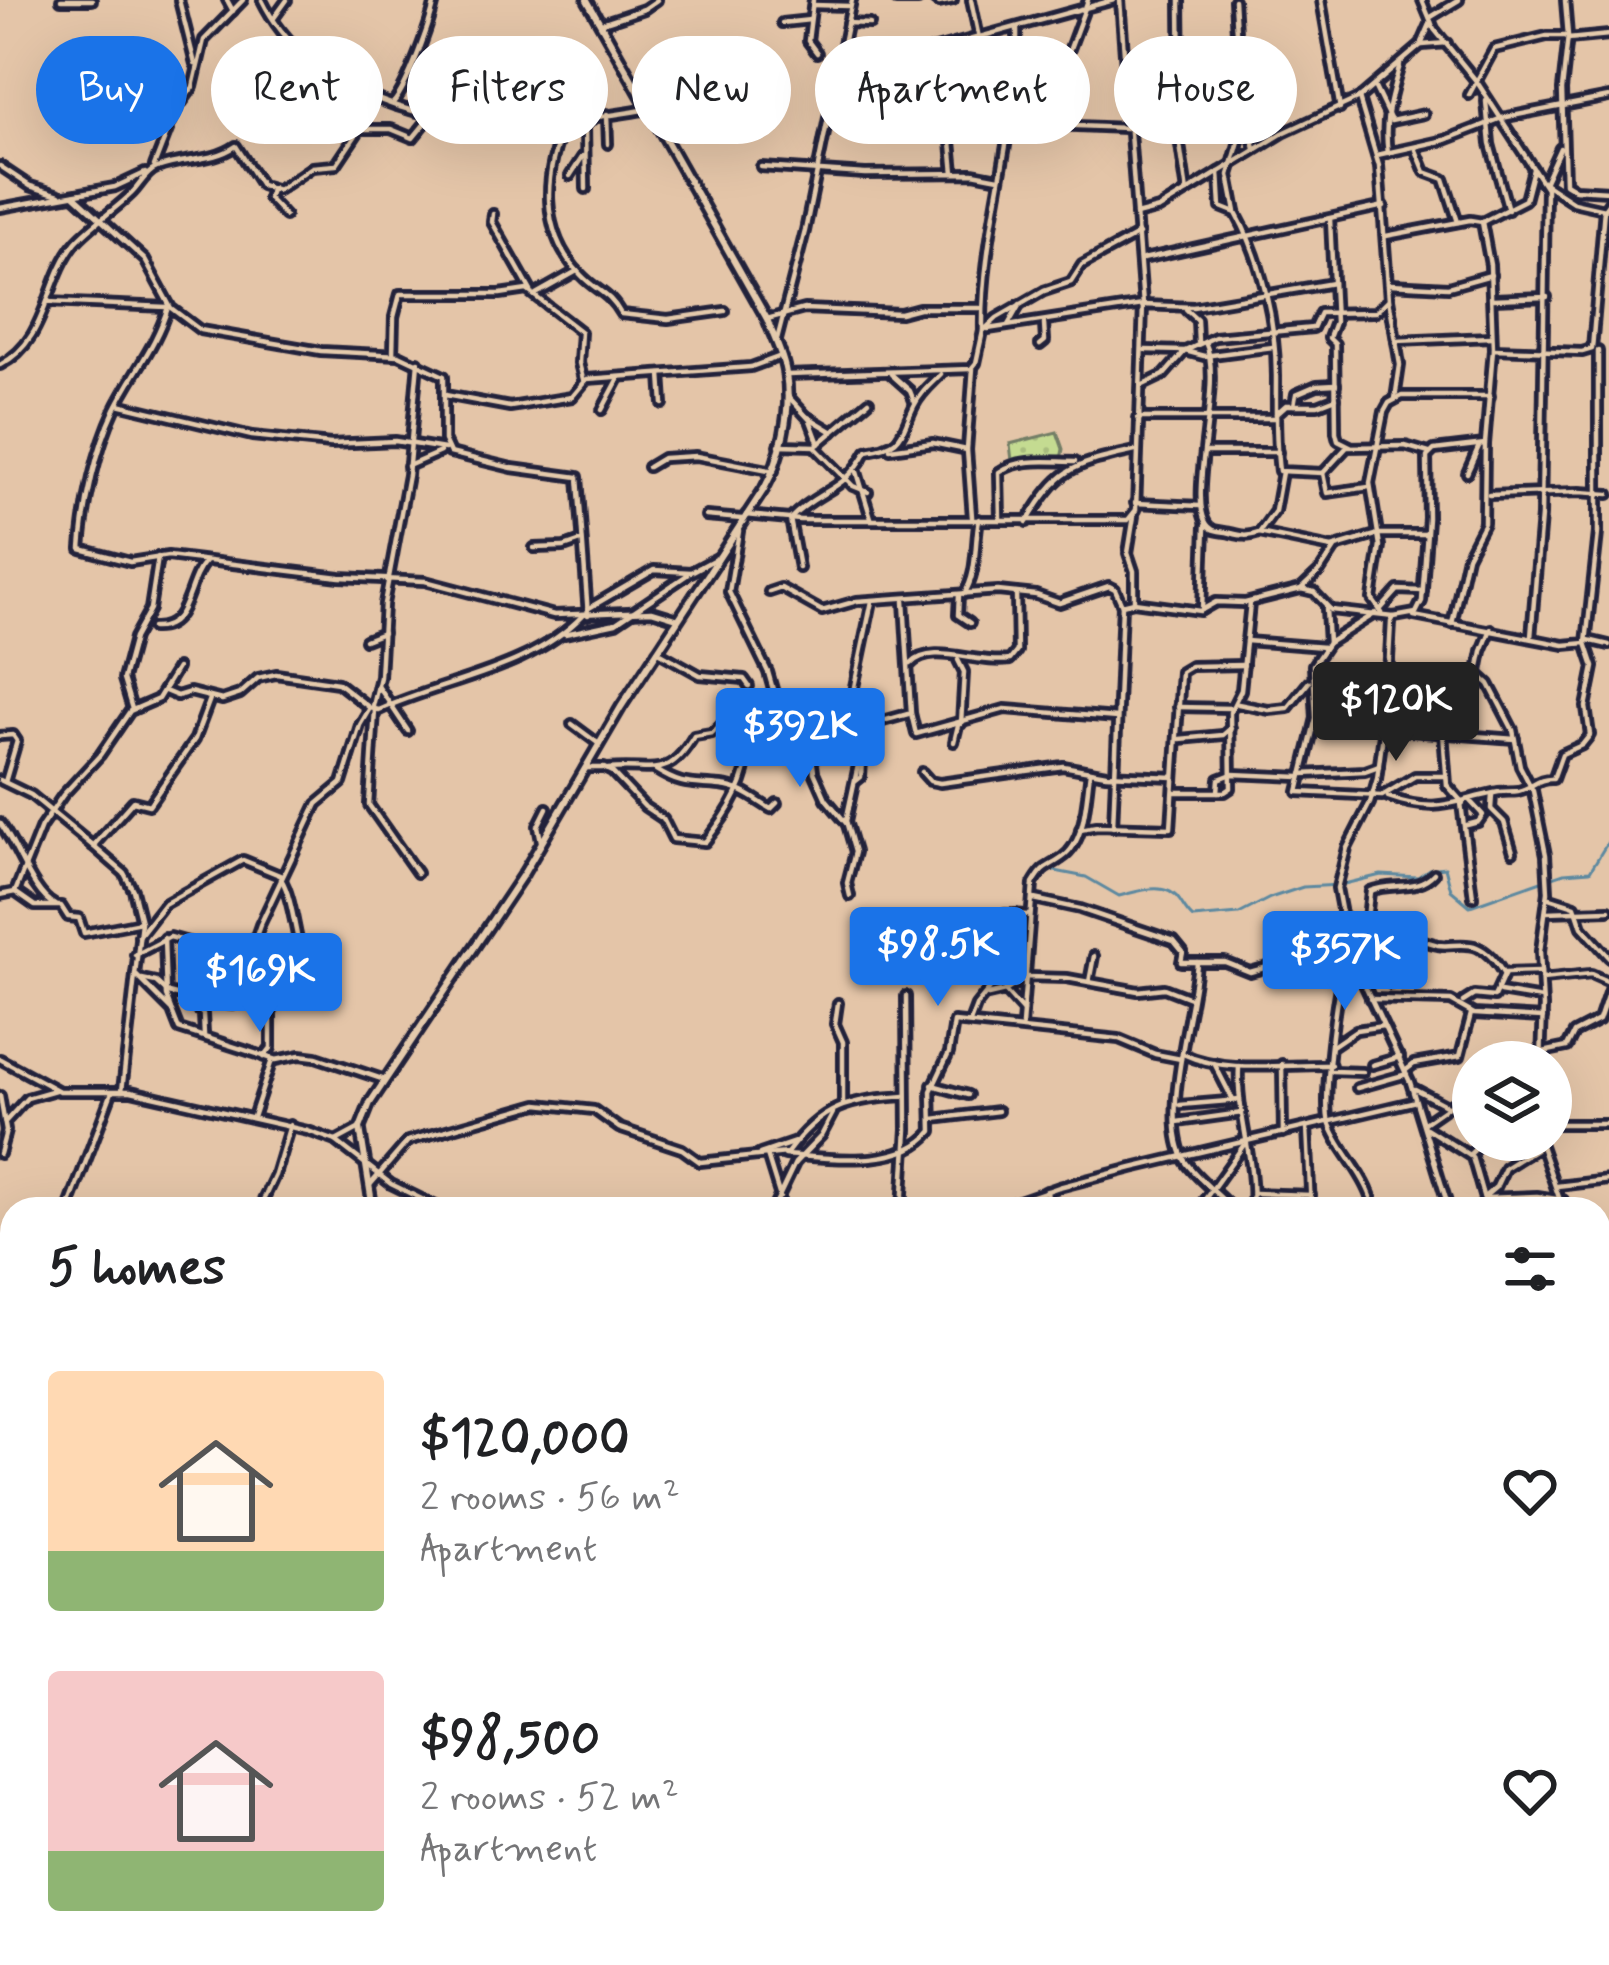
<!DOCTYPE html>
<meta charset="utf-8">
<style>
:root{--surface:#fff;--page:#f2f2f2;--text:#202124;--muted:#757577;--accent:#1a73e8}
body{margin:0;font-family:Mynerve,sans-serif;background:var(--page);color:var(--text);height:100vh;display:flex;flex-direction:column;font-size:45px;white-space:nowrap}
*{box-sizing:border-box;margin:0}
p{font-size:39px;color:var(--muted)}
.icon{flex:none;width:66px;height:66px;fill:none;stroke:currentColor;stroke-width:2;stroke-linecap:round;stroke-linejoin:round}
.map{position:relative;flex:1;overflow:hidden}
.details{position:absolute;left:0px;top:1197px;width:1611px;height:768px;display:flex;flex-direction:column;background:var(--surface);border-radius:36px 36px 0 0;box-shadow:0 12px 48px #0002}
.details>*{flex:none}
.top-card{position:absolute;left:36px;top:36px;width:1539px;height:108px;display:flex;gap:24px}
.tools{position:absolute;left:1452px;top:1041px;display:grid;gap:24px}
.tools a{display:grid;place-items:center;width:120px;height:120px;border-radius:50%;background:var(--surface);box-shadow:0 12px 48px #0002;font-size:60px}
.price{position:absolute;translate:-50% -102px;padding:0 27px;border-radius:12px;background:var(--accent);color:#fff;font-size:39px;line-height:78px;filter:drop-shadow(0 3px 6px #0008)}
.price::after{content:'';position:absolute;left:50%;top:72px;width:36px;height:27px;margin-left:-18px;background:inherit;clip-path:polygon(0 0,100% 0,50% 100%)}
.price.active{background:#222;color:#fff}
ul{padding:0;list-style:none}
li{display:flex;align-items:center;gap:36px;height:300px;padding:0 48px}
li span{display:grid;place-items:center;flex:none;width:336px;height:240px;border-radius:12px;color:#555}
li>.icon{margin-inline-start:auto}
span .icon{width:144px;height:144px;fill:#fffc;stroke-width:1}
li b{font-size:51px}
h2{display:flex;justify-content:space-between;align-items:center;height:144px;padding:0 48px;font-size:51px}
.pill{padding:0 42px;border-radius:54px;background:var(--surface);box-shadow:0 12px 48px #0002;font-size:42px;line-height:108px}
.pill.active{background:var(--accent);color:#fff}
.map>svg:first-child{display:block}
</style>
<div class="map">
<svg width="1609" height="1965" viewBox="0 0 1609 1965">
<defs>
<pattern id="park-dots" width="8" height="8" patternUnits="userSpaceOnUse" patternTransform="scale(3)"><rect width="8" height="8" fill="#c4db91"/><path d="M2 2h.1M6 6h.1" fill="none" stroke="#a8bc7e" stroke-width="1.8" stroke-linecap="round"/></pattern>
</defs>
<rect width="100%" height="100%" fill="#e4c5a8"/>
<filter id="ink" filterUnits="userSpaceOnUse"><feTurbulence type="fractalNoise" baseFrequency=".00833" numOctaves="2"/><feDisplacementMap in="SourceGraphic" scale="24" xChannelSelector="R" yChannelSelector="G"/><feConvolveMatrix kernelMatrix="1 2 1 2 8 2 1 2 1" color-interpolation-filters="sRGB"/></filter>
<g filter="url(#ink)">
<polygon fill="url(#park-dots)" stroke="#737e66" stroke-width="3" points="1057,432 1063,449 1061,459 1012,461 1010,444"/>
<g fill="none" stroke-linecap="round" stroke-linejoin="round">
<path stroke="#5d89a0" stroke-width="3" d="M 1045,869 L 1086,877 L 1119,896 C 1139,891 1167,880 1180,901 C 1184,907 1187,913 1193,918 L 1239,914 L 1270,898 L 1303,887 L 1340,885 L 1381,875 L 1418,877 L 1429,869 L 1445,867 L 1451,890 L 1470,906 L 1564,873 L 1590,871 L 1609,840"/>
<g stroke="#22223b" stroke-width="14">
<g id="minor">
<polyline points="61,0 92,0"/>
<polyline points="179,0 195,64"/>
<polyline points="227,0 233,11"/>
<path d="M 262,0 C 308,94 434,129 532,124 C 571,122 611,115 650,109"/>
<polyline points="813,0 808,41 817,53"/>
<polyline points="896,0 918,0"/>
<polyline points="935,0 939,3 953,0"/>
<polyline points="971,0 979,38"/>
<polyline points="1234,0 1239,81 1255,149"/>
<polyline points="1321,0 1340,109"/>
<polyline points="1422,0 1434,29 1477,82 1546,188 1541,516 1531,637"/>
<polyline points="1565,0 1568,36 1562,90 1565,183 1575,189 1609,191"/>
<polyline points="813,5 849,6"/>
<polyline points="1431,17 1459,0"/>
<polyline points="274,18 287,0"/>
<polyline points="602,23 644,9 657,0"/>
<polyline points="782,23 810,20"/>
<polyline points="847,23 870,24"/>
<polyline points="1568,39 1609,35"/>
<polyline points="1422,45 1447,43"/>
<polyline points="942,49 954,173"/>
<polyline points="837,66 887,67 925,52 1114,0"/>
<polyline points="1374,86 1391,121 1424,114"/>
<polyline points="1469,95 1494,49 1547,36 1568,36"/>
<polyline points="1486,101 1490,144 1508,210"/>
<path d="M 393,103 C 407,88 431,21 435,0"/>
<polyline points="1175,111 1187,192"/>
<polyline points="607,114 608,144"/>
<path d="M 566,121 C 544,172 538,231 581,275 C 597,292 609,292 621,314 L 668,319 L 725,311"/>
<polyline points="950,121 1126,128 1172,114 1181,96 1180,0"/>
<polyline points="1054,125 1062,70 1088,0"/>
<polyline points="1560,148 1544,183 1573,202 1604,209"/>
<polyline points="1416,150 1425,172 1444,179 1458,222"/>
<path d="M 1388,153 C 1383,120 1391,97 1400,65"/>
<polyline points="1377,155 1445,140 1502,118 1609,97"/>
<polyline points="0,166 30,186 59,195"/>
<polyline points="154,166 175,112 193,87 204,40 243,0"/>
<polyline points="761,167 865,174 973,173 999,178"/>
<path d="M 1219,172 L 1221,207 L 1236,213 C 1262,260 1276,323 1276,376 C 1276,408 1275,440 1279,471 L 1323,473 L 1347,447 L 1405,446 L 1429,453"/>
<polyline points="570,176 583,156"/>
<polyline points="586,189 585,126 595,116"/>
<polyline points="271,190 268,198 285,216"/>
<polyline points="74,195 145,260 171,308 200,330 321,351 399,355 444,376 444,440 450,453 512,468 578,477 588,615"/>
<polyline points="0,208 115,187 145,173"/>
<polyline points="1236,212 1229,175 1244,124"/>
<polyline points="493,214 492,222 531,291"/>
<polyline points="1136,215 1159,209 1283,133 1359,98 1421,45 1431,22"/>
<polyline points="1330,219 1335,322 1329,338 1335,344 1336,432 1338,440 1350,446"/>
<polyline points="1482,222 1525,200 1533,169"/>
<polyline points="1386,236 1470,220 1482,222 1490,265 1493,349"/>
<polyline points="1143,259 1384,206"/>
<polyline points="1390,284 1448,287 1491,275"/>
<polyline points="536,294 577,271"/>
<polyline points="1389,299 1396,341 1491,337"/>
<polyline points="1493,299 1547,297"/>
<polyline points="47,302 167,307"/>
<path d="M 168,307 C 156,347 133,372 115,409 C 96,449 84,505 81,549 L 130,562 L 168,556 L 340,577 L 425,581 L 554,615 L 652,611 L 678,619"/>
<polyline points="1186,310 1197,320 1198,342"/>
<polyline points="767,319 804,309 900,313 919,308 980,308"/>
<polyline points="1008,325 1020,304"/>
<polyline points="988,329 1143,305 1120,0"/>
<path d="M 983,331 C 981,228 1019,131 1017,28"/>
<polyline points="777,340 805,231 852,0"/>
<path d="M 1205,342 C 1226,383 1181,512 1212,529 C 1214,531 1228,532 1231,533 C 1242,536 1247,537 1259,533 L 1275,511 L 1282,472"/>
<polyline points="1040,345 1045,341 1044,324"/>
<polyline points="1145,350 1185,351 1215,337 1313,328 1320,313 1376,312 1389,299 1379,166 1359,98"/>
<polyline points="393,354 394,317 400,294 500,294 527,290 581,332 579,363 583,379"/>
<path d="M 0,365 C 49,340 44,281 76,242 C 92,224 115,210 132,193 C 140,185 146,172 157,168 C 184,157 211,163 236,146 L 261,185 L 278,190 L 312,167 L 336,165 L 360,129 L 391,129 L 413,138 L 431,116"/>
<polyline points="661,374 663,404"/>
<polyline points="891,374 910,391 914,401"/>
<polyline points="787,375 971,369 976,363 983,331 997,318 1044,291 1071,282 1082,265 1139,234"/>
<polyline points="1141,386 1164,375 1185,351 1204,356 1273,347"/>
<polyline points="445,395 510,407 572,397 587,379 751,367 781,356"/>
<polyline points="787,395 810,420 819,444"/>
<polyline points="1395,399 1400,365 1396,341"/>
<polyline points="118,404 252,436 331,444 395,441 445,449"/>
<polyline points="1294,405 1296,394 1317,385 1336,384"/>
<polyline points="602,410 619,378"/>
<polyline points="1276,414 1286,405 1318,405 1336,398"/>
<polyline points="808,417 833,432"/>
<polyline points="1138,418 1276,418"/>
<polyline points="779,445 816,446 869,401"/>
<polyline points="815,447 853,486 868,492"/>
<polyline points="890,449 933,443 967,450"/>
<polyline points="1206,452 1278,452"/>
<polyline points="408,466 440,452"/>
<polyline points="648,467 663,458 696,456 774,471"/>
<polyline points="857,472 871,518"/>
<polyline points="1323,473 1327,493 1369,487"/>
<polyline points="1467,473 1479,446"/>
<polyline points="1489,495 1580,492 1609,494"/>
<polyline points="1135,503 1200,506"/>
<polyline points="746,515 800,520 1128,520 1136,510 1143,305 1193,307 1333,283"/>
<polyline points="706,516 742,519"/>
<polyline points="972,517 967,450 973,368"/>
<path d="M 1000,520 L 999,472 C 1020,457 1050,462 1075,462"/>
<path d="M 1027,522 C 1061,465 1074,465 1135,451"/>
<polyline points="739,531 729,592 768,672 782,721 872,724 908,714"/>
<polyline points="1259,533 1332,548 1379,534 1427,534"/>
<polyline points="534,548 564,547 581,541"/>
<path d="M 799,568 L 790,519 C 820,488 844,493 867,451 C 904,445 899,437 914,406 C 920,393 931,384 941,374"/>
<polyline points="1301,589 1320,571 1335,548"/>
<polyline points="769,592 781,588 822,611 857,601 998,591 1036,595 1059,603 1109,586 1115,589 1122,605 1134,602 1200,611 1216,602 1245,603 1301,589 1314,592 1331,610 1394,617"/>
<path d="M 964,594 C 978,573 974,544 979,519"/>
<polyline points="959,595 958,615 970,623"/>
<polyline points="904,601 911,713 916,734 1005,709 1117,718"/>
<polyline points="1134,602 1134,571 1128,553 1134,516"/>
<polyline points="589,608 654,570 691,572 719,557"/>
<polyline points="1326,608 1328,643"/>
<polyline points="1202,610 1205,526"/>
<polyline points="1380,610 1398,590 1423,591"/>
<polyline points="1376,613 1328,643 1313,665 1316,718 1298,792 1382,796 1415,776 1446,776"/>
<polyline points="1382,613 1372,599 1380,546 1370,483 1384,412 1389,403 1402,396 1490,396"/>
<polyline points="1414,616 1564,645 1586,643 1598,533 1598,351"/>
<polyline points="1452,624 1467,556 1484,523 1485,444"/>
<path d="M 152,628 C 190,630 185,583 205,562"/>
<polyline points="565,634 616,623 687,575"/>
<polyline points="365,640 383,633"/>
<polyline points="1588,640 1609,645"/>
<polyline points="1246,641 1324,647"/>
<polyline points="657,651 700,675 744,679 749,686"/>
<polyline points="958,660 964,672 961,724"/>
<path d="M 911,664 C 932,642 977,665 1010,660 L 1017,651 L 1016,593"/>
<polyline points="1479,675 1489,684 1513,730 1520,766 1533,791 1546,855 1548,892 1540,951 1543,1007 1541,1062"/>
<polyline points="378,686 408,731"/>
<path d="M 165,691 L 177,696 L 190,692 L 222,700 L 240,694 L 258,678 L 276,674 L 338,683 L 370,708 L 379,710 C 448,679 529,671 583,615"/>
<polyline points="776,702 798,700"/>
<polyline points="1238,704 1269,710 1288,708 1309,682"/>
<polyline points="373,706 380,677 384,604 408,475 418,362"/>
<polyline points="1178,707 1231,708"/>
<polyline points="132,709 123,679 134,638 150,609 158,557"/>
<polyline points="375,710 369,805 417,873"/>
<polyline points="803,722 808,727 814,772 826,799 846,823"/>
<polyline points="572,724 599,744"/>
<polyline points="1384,729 1515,739"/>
<polyline points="1443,732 1447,785 1463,803"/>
<polyline points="1466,733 1482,651 1491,629"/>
<polyline points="0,736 13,735 17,741 5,782"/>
<polyline points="1180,739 1223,735 1231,728"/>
<polyline points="954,742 958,725"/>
<polyline points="760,746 781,719"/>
<path d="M 585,768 L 604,768 L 612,772 L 645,807 L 663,819 L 673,839 L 705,842 C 724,819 747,785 748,752"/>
<path d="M 608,769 C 653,764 666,783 694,736 L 712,733 L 739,707"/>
<path d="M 656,770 C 683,787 691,783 721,786 C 742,788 754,799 771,809 L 777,803"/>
<polyline points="922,772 930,781 940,783 1063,766 1106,774 1174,777"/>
<polyline points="1302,774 1365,771 1379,766"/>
<polyline points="0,780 31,795 93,846 124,873 133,890 141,922 122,1091"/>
<polyline points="856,781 861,777 862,759 854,687 872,601"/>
<polyline points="1176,792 1225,792 1231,788 1230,712 1241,690 1250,603"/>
<polyline points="1218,792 1219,779 1232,774 1300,777"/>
<polyline points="1492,795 1491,809 1504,822 1513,852"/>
<path d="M 1388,797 C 1439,815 1452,801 1499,792 C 1505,791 1512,792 1518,791 C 1532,788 1538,778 1553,779 L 1562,754 L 1582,745 L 1590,735 L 1586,707 L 1594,667 L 1586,643"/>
<polyline points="1461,803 1473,897"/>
<path d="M 0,823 C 16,843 33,895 55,905"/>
<polyline points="1467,825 1478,822 1483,815 1470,801"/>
<polyline points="1113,827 1122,605"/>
<polyline points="1080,829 1097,826 1171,828 1181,672 1191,666 1244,665"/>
<polyline points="541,841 538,826 547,808"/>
<polyline points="93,846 133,801 149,805 195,739 210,699"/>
<polyline points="15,892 41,827 63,795 100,755 130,711 158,699 177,668"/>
<polyline points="0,895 15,892 35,906 61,906 68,917 79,918 84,933 141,922"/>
<polyline points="850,896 847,883 855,852 846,821 860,756"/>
<polyline points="1550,898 1575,906 1582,927 1609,957"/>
<polyline points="1034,899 1080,909 1174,941 1183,952 1181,962 1225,962 1250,972 1307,956 1343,962"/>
<polyline points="1546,912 1609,910"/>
<path d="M 1366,929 L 1370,891 C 1393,882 1417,892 1434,873"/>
<polyline points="1362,930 1384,976 1391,977"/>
<path d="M 1344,935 C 1372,919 1410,938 1438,945 C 1450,947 1465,942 1477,947 C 1489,952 1498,964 1504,975"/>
<polyline points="139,936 164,904 243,860 282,876"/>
<polyline points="164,938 166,996 171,1009"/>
<path d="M 1349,952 C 1337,971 1322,1102 1329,1122 C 1338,1149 1362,1170 1371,1197"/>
<polyline points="135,955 170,937 248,959 260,925 317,804 342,783 360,725 370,708"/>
<path d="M 1197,962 C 1194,1012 1159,1117 1185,1161 C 1197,1179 1218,1193 1232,1209"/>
<polyline points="135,974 172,1011 179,1029 276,1060 300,1055 316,1057 385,1080"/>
<polyline points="142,979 156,982 168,993 202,1001"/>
<polyline points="1542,979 1591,974 1609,982"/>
<polyline points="1089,982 1094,956"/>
<polyline points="1391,984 1398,934"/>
<polyline points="187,989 188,1001 203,1014 204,1035"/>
<polyline points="1500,992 1542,999"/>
<polyline points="988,995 1005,991 1016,914"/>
<polyline points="1370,999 1451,1001 1474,1014 1543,1018"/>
<polyline points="1463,1002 1474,995 1494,997 1505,973 1541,972"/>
<polyline points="838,1003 835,1024 843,1042 843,1104"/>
<polyline points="198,1010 202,1001 233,1005 244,960"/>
<polyline points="1023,1011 1005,991 1027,977 1067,978 1138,991 1164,988 1190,998"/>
<polyline points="970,1022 976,1006 992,986 998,918 1005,914 1029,915"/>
<path d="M 1022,1025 L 1033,884 C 1045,864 1045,870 1062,858 C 1086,842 1086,798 1090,772"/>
<polyline points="1334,1045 1356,1030 1383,1026"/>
<polyline points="1543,1052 1567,1047 1574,1033 1599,1020 1609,990"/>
<path d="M 1183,1054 C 1225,1074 1285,1064 1331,1065"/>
<path d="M 264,1057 L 271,1048 L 271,1013 L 300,949 C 295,930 291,894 281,879"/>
<polyline points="0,1059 59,1091 131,1091 308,1131 336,1141 391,1184 442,1209"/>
<polyline points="1214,1063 1233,1100"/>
<polyline points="1282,1064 1283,1133"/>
<polyline points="1372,1065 1400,1057"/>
<path d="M 1239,1066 C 1236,1115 1256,1160 1252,1209"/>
<polyline points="1332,1071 1363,1072"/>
<polyline points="1405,1071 1414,1064 1460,1056 1471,1014"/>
<polyline points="932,1085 968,1095"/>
<polyline points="1357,1088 1407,1074"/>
<polyline points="1415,1089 1447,1106"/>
<polyline points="0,1096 6,1131 0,1154"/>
<polyline points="1180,1105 1240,1100"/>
<polyline points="253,1117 272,1060"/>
<polyline points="933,1119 998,1111"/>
<polyline points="5,1122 27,1098 55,1090"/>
<polyline points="1177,1122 1242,1113"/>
<polyline points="1424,1123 1473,1089"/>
<polyline points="1551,1124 1609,1124"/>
<polyline points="1307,1127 1311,1209"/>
<polyline points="1426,1128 1472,1157 1484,1199"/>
<polyline points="1539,1140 1563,1209"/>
<polyline points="336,1141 360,1128"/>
<polyline points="760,1154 795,1142"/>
<path d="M 767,1155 L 787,1153 C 822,1105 849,1100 905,1096"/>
<path d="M 785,1155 C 830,1158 902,1169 932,1131 L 931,1091 L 949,1053 L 954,1022 L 1119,1039 L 1155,1054 L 1181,1059"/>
<polyline points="1469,1155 1485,1140"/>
<polyline points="370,1185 408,1141 538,1104 594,1110 619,1128 682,1149 700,1162 767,1155 780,1197"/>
<polyline points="1557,1186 1609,1180"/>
<polyline points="1047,1191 1049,1209"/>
<polyline points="1253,1193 1311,1195"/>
<polyline points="1484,1197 1496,1187 1505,1168 1540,1146"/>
<polyline points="68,1209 112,1092"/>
<polyline points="259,1209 275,1175 290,1125"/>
<polyline points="773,1209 795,1163 821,1136 833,1113"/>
<polyline points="902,1209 907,1129 906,996"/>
<polyline points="996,1209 1059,1187 1132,1168 1416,1101"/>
<polyline points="1198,1209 1243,1146"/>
<polyline points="1449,1209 1410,1082 1349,952 1337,888 1347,848 1370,803 1377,779 1386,712 1391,622 1394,617 1416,613 1422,601 1428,518 1427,457 1434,450 1485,444 1493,349 1582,352 1592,349 1604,209 1609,202"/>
<polyline points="1478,1209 1488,1198 1537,1196 1563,1200"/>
<polyline points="1599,1253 1609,1249"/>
<polyline points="1599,1284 1609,1302"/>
<polyline points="0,1334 12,1330"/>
<polyline points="1599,1356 1609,1357"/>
<polyline points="0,1376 12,1347"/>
<polyline points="0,1384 0,1400"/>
<polyline points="1599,1475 1609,1477"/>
<polyline points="0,1521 12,1529"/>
<polyline points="1599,1590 1609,1588"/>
<polyline points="1599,1660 1609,1661"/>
<polyline points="1599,1742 1609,1748"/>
<polyline points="0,1918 12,1919"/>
<polyline points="0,1952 12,1945"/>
<polyline points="141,1953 164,1965"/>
<polyline points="275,1953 296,1965"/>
<polyline points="1022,1953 1063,1965"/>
<polyline points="191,1965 217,1953"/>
<polyline points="1241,1965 1245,1953"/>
</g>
</g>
<g stroke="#22223b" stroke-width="15">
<g id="tertiary">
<path d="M 373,1209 L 360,1128 L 370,1103 L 524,873 L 621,707 L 764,489 C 781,459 792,409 786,374 C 784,356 773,336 767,319 L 587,0"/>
<polyline points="0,1872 12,1847"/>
</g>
</g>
<use href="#minor" stroke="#e4caac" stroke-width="4.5"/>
<use href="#tertiary" stroke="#e4caac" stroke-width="6"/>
</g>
</g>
</svg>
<div class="tools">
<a><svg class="icon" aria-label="layers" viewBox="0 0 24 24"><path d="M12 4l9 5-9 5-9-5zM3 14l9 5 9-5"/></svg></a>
</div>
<b class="price active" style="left:1396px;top:764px">$120K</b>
<b class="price" style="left:800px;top:790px">$392K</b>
<b class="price" style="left:938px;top:1009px">$98.5K</b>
<b class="price" style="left:1345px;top:1013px">$357K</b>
<b class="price" style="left:260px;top:1035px">$169K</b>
<div class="top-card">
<a class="pill active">Buy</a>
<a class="pill">Rent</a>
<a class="pill">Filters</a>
<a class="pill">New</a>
<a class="pill">Apartment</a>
<a class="pill">House</a>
</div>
<section class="details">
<h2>5 homes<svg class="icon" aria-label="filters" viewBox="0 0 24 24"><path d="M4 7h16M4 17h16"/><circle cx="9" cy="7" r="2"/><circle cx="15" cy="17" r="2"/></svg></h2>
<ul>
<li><span style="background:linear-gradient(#ffd9b3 75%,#8fb573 0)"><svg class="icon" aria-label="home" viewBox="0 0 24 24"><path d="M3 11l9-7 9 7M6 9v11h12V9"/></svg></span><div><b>$120,000</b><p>2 rooms · 56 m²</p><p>Apartment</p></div><svg class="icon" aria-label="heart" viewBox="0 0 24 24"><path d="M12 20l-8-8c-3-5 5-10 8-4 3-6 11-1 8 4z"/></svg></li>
<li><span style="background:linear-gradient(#f6c9c9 75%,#8fb573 0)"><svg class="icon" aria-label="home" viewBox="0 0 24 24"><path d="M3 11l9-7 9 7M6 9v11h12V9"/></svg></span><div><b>$98,500</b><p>2 rooms · 52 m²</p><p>Apartment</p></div><svg class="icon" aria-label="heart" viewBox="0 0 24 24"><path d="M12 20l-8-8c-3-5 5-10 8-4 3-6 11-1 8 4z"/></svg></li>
</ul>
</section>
</div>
